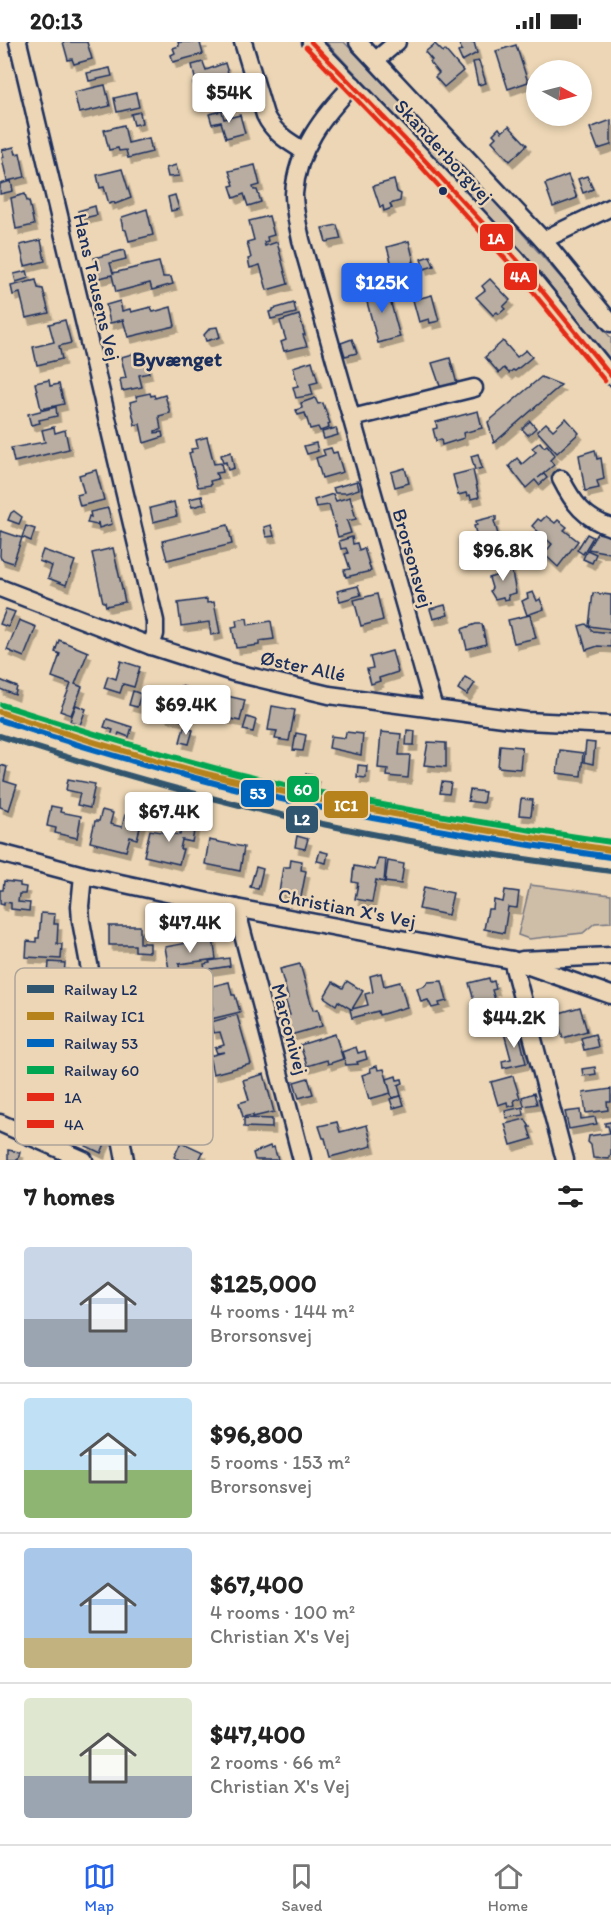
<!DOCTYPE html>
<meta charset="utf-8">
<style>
:root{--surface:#fff;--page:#f6f6f6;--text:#222;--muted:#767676;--line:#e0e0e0;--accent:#2563eb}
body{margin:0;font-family:Itim,sans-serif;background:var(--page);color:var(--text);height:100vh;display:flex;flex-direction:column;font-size:22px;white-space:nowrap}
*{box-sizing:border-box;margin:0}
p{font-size:20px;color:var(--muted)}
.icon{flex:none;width:33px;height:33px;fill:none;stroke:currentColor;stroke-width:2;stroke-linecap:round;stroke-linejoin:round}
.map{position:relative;height:1118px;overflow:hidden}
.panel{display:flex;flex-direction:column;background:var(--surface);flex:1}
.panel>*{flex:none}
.needle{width:39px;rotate:97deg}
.tools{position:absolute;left:526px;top:18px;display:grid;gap:12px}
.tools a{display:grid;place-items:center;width:66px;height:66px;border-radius:50%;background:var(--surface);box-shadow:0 3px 9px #0003;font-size:30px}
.price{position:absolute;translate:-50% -51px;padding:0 14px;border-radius:6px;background:#fff;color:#222;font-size:20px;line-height:39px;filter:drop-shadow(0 2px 3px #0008)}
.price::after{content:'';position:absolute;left:50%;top:36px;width:18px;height:14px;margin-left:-9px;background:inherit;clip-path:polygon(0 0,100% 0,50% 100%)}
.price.active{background:var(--accent);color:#fff}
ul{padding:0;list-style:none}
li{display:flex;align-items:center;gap:18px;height:150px;padding:0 24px}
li+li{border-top:2px solid var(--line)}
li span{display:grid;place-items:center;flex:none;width:168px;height:120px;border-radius:6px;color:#555}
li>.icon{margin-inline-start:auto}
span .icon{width:72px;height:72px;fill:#fffc;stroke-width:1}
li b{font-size:26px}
h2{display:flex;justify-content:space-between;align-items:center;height:72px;padding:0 24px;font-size:26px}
.status{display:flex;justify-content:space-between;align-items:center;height:42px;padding:0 30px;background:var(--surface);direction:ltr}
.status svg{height:16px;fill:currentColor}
.tab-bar{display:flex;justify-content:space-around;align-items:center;height:84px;border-top:2px solid var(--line);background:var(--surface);font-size:16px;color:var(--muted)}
.tab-bar a{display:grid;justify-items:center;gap:3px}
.tab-bar .active{color:var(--accent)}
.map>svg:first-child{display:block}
</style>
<div class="status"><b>20:13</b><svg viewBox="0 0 49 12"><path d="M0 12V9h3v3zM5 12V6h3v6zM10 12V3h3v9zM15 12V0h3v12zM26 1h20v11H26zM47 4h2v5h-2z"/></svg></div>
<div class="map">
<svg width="611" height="1118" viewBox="0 0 611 1118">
<defs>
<filter id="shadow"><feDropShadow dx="3.5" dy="6" stdDeviation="0" flood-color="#0004"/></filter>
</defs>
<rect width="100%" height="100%" fill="#ecd6b5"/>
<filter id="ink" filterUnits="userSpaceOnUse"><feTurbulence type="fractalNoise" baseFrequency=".0167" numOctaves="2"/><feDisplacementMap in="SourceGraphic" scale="12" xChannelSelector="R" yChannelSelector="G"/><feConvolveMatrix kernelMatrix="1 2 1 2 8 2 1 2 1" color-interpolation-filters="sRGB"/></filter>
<g filter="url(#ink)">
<g fill="#cebea8" stroke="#747683" stroke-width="1.5">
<polygon points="326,0 344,0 489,153 581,259 611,296 611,318 523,210"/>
<polygon points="530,843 611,853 611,880 595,881 583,891 529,897 518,893"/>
</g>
<g fill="#b8ada0" stroke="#1b2f5e" stroke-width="1.5" filter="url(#shadow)">
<polygon points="63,0 87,0 92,17 74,22 72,17 68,18"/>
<polygon points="178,0 204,0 200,1 203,12 173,20 171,13 175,11 173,6 179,4"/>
<polygon points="458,0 474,0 477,11 462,19 458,10 462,8"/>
<polygon points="435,2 443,10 445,8 463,29 444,45 435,35 439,31 430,20 432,18 425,10"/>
<polygon points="516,3 528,40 508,47 496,9"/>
<polygon points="479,19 486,41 478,43 473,20"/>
<polygon points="203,20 206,28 225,21 231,41 213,47 214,50 198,55 193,41 196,41 192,23"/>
<polygon points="110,26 112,34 89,39 87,31"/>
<polygon points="105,43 110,64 79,71 74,50"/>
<polygon points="136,51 139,65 117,70 114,56"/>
<polygon points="222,69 224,77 240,73 245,91 226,96 221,80 212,82 209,72"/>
<polygon points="140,70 142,81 134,83 131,72"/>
<polygon points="611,78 611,103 598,107 590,86"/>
<polygon points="124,83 128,101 149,96 152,110 128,116 126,108 119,109 118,106 109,108 104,88"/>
<polygon points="509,84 527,103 510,119 492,99 496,95 493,92 499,86 502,90"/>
<polygon points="14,105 16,112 20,111 25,135 7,139 2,116 4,115 2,108"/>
<polygon points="176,123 179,134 168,135 166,126"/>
<polygon points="255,123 260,143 253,145 254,148 257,148 261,160 248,164 244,152 234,156 230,144 234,143 229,129"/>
<polygon points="122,127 131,156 115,162 114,160 109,162 104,145 100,146 97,133"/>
<polygon points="568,133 577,156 553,165 545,142"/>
<polygon points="587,134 593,147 583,151 578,137"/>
<polygon points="394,138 397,150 401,152 400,159 390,162 392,166 384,169 383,164 380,165 373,144"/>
<polygon points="11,139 13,149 0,152 0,142"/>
<polygon points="25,152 27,159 29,159 34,183 16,187 11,156"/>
<polygon points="175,153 179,167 171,169 168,155"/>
<polygon points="95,164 97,173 80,177 78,169"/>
<polygon points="147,167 153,193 129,199 126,188 123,187 121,177 122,175"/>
<polygon points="269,174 274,193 267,195 268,199 264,200 265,204 277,200 288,242 267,248 260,223 250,226 248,217 251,216 247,200 254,198 249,179"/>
<polygon points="337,183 341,197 326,200 322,186"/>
<polygon points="41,198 45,219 25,224 20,203"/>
<polygon points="409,199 414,220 412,220 414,225 402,229 401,225 393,227 387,205"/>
<polygon points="124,208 126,217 110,221 113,231 159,220 163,235 171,235 173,242 152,248 150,241 116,250 112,233 99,236 94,216"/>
<polygon points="430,214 434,224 424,227 421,217"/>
<polygon points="27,229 29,236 16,240 14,232"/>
<polygon points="490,237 510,258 503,265 505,267 499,272 497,270 493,273 476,255 485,248 482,244"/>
<polygon points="36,238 38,246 43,247 49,271 26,276 20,251 13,253 11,244"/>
<polygon points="386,243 400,295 378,301 364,249"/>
<polygon points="432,253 439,279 430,281 429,277 419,280 413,258"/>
<polygon points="120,259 122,269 130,267 131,270 151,265 153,270 171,265 175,284 128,295 123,278 110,281 106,263"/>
<polygon points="294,261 296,271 271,277 269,270 273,269 273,267"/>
<polygon points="299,273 305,293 303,293 307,304 284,309 281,300 286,298 280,279"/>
<polygon points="65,278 71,301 59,304 62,317 37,323 33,305 54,300 49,282"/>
<polygon points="217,285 220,295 206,299 204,293 210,286"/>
<polygon points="352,297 357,311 345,314 341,301"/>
<polygon points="503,299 517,315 526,308 532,315 515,329 513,328 509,331 504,326 499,331 485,315"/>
<polygon points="144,309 149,331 139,333 142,345 122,349 120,337 126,336 121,315"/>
<polygon points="450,316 457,342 441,347 432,321"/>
<polygon points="312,319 318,340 310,342 313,353 296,356 293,345 298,344 293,325"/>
<polygon points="541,335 561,343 494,401 488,380"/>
<polygon points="49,338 50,344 59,342 64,362 41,367 35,341"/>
<polygon points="150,351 151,354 154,353 155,356 165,353 170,371 159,374 161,388 155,389 155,391 162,390 163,395 144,401 140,382 135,383 130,360 137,358 136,354"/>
<polygon points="315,356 318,362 323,361 330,381 328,382 329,386 320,389 318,385 310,387 305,371 298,373 296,368 302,366 301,361"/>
<polygon points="56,365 57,374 39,378 40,381 31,383 28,372"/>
<polygon points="478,369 482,386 463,391 464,396 442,403 441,397 436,399 433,387 437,386 436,380"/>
<polygon points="566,376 579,391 557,411 537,389 546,381 553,388"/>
<polygon points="530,379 536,386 528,393 522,387"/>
<polygon points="54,385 55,391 65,388 69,407 14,420 11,406 45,400 42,388"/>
<polygon points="336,386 338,393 324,397 322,390"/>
<polygon points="207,395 214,422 221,421 223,430 216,431 218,437 210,439 211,443 198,445 189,411 192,410 191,407 198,406 196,398"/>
<polygon points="540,400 544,405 547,403 555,413 550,418 554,423 538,436 544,432 547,436 539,443 535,438 526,446 509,424 517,416 522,422 536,410 532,406"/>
<polygon points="316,401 318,409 307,412 304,404"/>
<polygon points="331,406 333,411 337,410 343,430 322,436 316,416 325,413 323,408"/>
<polygon points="595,408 597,417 601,416 604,437 597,439 599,446 585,449 579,413"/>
<polygon points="231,410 234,426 228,428 226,420 223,421 221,413"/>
<polygon points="478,412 482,426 475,428 471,414"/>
<polygon points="405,426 409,441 395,445 391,430"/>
<polygon points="96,428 104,458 80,464 77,453 84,451 79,433"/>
<polygon points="473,428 479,455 471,457 470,453 467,454 466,451 458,453 453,433"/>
<polygon points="357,439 359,447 346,451 335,451 333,446"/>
<polygon points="333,452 336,459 350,455 356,477 347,479 351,491 338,495 329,463 316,465 314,458"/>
<polygon points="202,454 204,462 192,465 189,457"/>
<polygon points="174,460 177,474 153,480 150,466"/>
<polygon points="108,466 112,482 99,486 98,480 97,483 87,481 89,474 91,475 90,470"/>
<polygon points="14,469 22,475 19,482 8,478 11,471"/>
<polygon points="496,474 496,478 494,479 500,499 491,501 496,514 483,517 474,484 477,483 476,479"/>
<polygon points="546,474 555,481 558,478 567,485 564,488 578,499 558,525 544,512 552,502 532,484 538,477 541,479"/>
<polygon points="228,483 232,502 167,518 162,499"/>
<polygon points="271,483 274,494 266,495 264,485"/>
<polygon points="26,484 35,487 31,499 22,495"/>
<polygon points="1,489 22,496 13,521 1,517 0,514"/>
<polygon points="597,491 611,493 610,511 588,507"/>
<polygon points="587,492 593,495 583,512 577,508"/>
<polygon points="352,495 353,502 357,501 359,508 364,506 371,529 346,535 344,528 350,527 345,512 348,511 346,506 341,507 339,499"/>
<polygon points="113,506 125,560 106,564 105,560 103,560 92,511"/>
<polygon points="43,508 75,519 66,543 48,536 52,524 39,519"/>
<polygon points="587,508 596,512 592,521 583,517"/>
<polygon points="498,520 510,520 516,551 508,553 509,557 504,558 503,555 495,557 490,549 492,546 489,536 498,533"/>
<polygon points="358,544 361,553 340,559 337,549"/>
<polygon points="533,550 537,559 540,557 544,567 527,573 522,559 528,556 527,552"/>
<polygon points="593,551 611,553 611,587 589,584"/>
<polygon points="377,552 383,578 361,584 354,558"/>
<polygon points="207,557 207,561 214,560 220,591 211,593 209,580 181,584 178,561"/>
<polygon points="445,563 448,573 433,577 430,567"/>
<polygon points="6,567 15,570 8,585 0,582"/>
<polygon points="530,573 536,596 514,601 508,578"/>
<polygon points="247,576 248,583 271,579 274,597 259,599 259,603 236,606 232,585 237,584 236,578"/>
<polygon points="19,578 36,585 24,615 7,608"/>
<polygon points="476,582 482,582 486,602 467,607 462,587"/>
<polygon points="586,582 593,589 611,591 611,605 598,604 586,608 579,584"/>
<polygon points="59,598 88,610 75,642 82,645 71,673 60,669 71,642 52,635 60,612 55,610"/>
<polygon points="392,609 398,630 379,636 380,639 371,642 367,627 373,626 370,615"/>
<polygon points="121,619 140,625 134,645 123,642 120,651 104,646 108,634 116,637"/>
<polygon points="465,635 475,641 467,653 458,647"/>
<polygon points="0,638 17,645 15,653 0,647"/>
<polygon points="181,644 196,649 186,680 164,673 167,664 159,661 162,652 177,657"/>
<polygon points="133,649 141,652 137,665 129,663"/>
<polygon points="208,650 222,654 216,674 202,669"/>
<polygon points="227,654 245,658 240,679 222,675"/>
<polygon points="76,663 86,667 80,683 70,679"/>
<polygon points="272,664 295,668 289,699 275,697 277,689 268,688"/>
<polygon points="247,675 256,678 253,690 243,688"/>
<polygon points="107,677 132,685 129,695 119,691 117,696 111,694 113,688 104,685"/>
<polygon points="184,685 193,688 189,702 180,700"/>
<polygon points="407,688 415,689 414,703 406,703"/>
<polygon points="346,690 363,692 361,713 329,706 331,694 345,696"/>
<polygon points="381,690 401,692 399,713 410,713 408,736 387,734 388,727 378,726"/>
<polygon points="296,691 306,693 303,709 293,708"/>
<polygon points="428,700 446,701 446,725 424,723"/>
<polygon points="586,700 595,701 593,722 584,720"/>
<polygon points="500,703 522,705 520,727 498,725"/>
<polygon points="560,708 583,711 581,734 557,731"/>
<polygon points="0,723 7,725 4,739 17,743 9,768 0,765"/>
<polygon points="358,723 367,724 366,736 357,735"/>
<polygon points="306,732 316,734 315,744 304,742"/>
<polygon points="68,737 95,742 90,766 77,763 80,751 66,748"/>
<polygon points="442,740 451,741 449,752 440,751"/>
<polygon points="470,748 485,750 483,761 468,759"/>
<polygon points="521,757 533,758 531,774 519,773"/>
<polygon points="51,764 61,766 60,770 81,774 77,796 55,791 56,786 47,784"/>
<polygon points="102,768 113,771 110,782 122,785 125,773 142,778 137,797 130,795 126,809 90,800 95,779 99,779"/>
<polygon points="186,777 196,779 192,800 182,798 180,807 183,807 179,822 144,814 150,788 180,793 182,782 185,782"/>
<polygon points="297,794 308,797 305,807 295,805"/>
<polygon points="209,798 244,805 240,829 205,822"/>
<polygon points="320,809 328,811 326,821 317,819"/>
<polygon points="378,816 386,817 384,840 376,838 372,860 355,857 358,841 352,840 354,824 375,828"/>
<polygon points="291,817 302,819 301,828 306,829 301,855 279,851 283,825 290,825"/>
<polygon points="388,819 404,822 401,842 385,840"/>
<polygon points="256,825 263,827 258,847 250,845"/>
<polygon points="4,839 20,841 20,844 26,845 25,852 19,852 18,860 30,861 29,869 11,867 11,861 4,860 4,863 0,862 0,848 3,848"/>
<polygon points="424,845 453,851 448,873 419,867"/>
<polygon points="505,848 519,850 517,866 508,865 504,891 484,887 488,867 493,867 494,858 503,860"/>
<polygon points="41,871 55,872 54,882 58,882 57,902 62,902 61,917 26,915 27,899 36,900 36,896 39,896"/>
<polygon points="109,884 140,884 140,901 150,901 150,910 135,909 135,903 109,903"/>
<polygon points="213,896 216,917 179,922 180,931 170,933 165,905"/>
<polygon points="229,916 230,924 205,928 204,922 210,921 209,919"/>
<polygon points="49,920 65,921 64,934 78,935 77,944 55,942 55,934 48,934"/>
<polygon points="300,922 313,968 318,967 322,984 280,996 276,979 288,976 287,974 290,973 285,957 288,956 280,927"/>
<polygon points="161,925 167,957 147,961 141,929"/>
<polygon points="381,931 384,944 400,940 407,965 379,973 378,969 352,976 350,967 351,967 338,959 336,963 324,955 333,940 343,946 347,939 363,949 352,967 368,963 365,952 373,950 370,934"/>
<polygon points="489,936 490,940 494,939 496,947 492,948 495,958 488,960 491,969 475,973 472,963 475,962 469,941"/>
<polygon points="442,939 447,959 439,961 440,964 432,966 428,958 421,960 417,946 424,944 428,940"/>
<polygon points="229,940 232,953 235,953 240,970 207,978 205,969 213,967 208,945"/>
<polygon points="509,961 512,975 503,978 501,963"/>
<polygon points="580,965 587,989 563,996 556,972"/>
<polygon points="237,973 251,1022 213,1032 209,1014 225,1010 217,1011 215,1006 224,1003 220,990 213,991 211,980"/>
<polygon points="518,987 526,1021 503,1026 502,1019 511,1017 504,991"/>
<polygon points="335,992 343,1017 328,1022 327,1018 307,1024 300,1003"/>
<polygon points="595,992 598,1005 584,1008 581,996"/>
<polygon points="356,1005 358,1011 365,1009 367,1017 357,1020 358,1022 346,1023 342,1010"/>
<polygon points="377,1024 378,1028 384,1027 391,1051 369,1057 362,1033 371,1030 370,1026"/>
<polygon points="595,1025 596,1032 583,1034 582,1027"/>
<polygon points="264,1032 274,1070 253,1075 253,1073 243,1075 239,1061 249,1058 243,1038"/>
<polygon points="396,1034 397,1038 402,1037 403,1041 398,1043 401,1054 392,1056 387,1037"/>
<polygon points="513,1034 520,1056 514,1058 515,1063 508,1065 507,1060 498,1063 491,1040"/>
<polygon points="308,1036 313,1052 299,1056 294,1040"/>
<polygon points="611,1047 611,1060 607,1060 608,1068 586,1071 583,1051"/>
<polygon points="534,1051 537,1062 524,1064 522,1055"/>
<polygon points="401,1054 404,1063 393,1066 390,1057"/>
<polygon points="523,1065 524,1073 506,1076 505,1069"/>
<polygon points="580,1068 581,1077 595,1075 597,1082 569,1087 565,1070"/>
<polygon points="244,1076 272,1077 272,1086 244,1085"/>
<polygon points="525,1077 530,1085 528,1085 532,1097 511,1103 505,1082"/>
<polygon points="337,1080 340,1090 367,1083 372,1104 330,1115 325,1096 323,1096 319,1084"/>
<polygon points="611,1080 611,1113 609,1114 609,1117 593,1116 591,1103 588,1100 589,1094 610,1091 608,1084 605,1084 605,1081"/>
<polygon points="93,1088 108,1095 101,1111 86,1104"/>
<polygon points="181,1100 203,1110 199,1118 180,1118 174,1115"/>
<polygon points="270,1104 271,1106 274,1105 278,1118 255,1118 253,1111"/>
<polygon points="8,1108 20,1110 18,1118 8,1118"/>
</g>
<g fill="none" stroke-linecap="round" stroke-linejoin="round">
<g stroke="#1b2f5e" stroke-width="21">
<g id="minor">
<polyline points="18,0 155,579 155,592 151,604"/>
<path d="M 243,0 L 265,73 C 273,90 287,99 304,109"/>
<polyline points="311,0 420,113 517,218 611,334"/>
<polyline points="358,0 543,198 611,281"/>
<polyline points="376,18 397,0"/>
<path d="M 353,43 C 323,74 297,107 294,152 C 294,167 298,183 301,198 L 434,667"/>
<polyline points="543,198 611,165"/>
<polyline points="352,376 474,346"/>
<path d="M 561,437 C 573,461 585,477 611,485"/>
<polyline points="0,546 151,604 232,630 329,653 526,679 611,683"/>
<polyline points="0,811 83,833 236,866 512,918 611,953"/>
<polyline points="83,833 80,864 81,879 125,1118"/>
<polyline points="236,866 302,1118"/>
<polyline points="512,918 565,1118"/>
<polyline points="522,918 611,914"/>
<polyline points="0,1081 84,1118"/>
</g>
</g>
<use href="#minor" stroke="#ecd6b5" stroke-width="16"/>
<g stroke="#ecd6b5" stroke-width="9">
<polyline id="bus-1" points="311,0 420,113 517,218 611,334"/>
</g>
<g stroke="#ecd6b5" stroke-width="9">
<polyline id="bus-2" points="306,5 415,118 511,223 605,339"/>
</g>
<use href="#bus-1" stroke="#e52b18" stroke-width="4.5"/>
<use href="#bus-2" stroke="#e52b18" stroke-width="4.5"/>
<g stroke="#ecd6b5" stroke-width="10">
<path id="rail-1" d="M 0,694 C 111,730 223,762 337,785 C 428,804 519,817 611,829"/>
</g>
<g stroke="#ecd6b5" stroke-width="10">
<path id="rail-2" d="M 0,670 C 75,695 150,718 227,737 C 354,767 482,789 611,808"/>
</g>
<g stroke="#ecd6b5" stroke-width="10">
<path id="rail-3" d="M 0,678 C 73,702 147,724 222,743 C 350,775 480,796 610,815"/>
</g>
<g stroke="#ecd6b5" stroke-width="10">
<path id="rail-4" d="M 2,663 C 76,687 150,709 225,729 C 352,761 482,781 611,800"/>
</g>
<use href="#rail-1" stroke="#30556e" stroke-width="6"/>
<use href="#rail-2" stroke="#b5821c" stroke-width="6"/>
<use href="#rail-3" stroke="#0065bd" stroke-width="6"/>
<use href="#rail-4" stroke="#00a651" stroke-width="6"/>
</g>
</g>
<circle fill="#1b2f5e" stroke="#ecd6b5" stroke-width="2" cx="443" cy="149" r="5"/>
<g text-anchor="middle" stroke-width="5" stroke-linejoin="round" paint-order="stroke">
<g font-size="20" fill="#1b2f5e" stroke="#ecd6b5">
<text transform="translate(444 109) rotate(47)" y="7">Skanderborgvej</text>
<text transform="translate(97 245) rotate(77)" y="7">Hans Tausens Vej</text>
<text transform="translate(413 516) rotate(74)" y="7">Brorsonsvej</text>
<text transform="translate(303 624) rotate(12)" y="7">Øster Allé</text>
<text transform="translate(347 866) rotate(11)" y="7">Christian X's Vej</text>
<text transform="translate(290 987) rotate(75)" y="7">Marconivej</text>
</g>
<g font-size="21" font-weight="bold" fill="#1b2f5e" stroke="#ecd6b5">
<text x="177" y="324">Byvænget</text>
</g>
</g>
<rect x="15" y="926" width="198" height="177" rx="9" fill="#ecd6b5" stroke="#ada49b" stroke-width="1.5"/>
<rect x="27" y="943" width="27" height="8" fill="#30556e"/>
<rect x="27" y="970" width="27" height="8" fill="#b5821c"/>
<rect x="27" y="997" width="27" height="8" fill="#0065bd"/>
<rect x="27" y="1024" width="27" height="8" fill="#00a651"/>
<rect x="27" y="1051" width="27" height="8" fill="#e52b18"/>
<rect x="27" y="1078" width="27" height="8" fill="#e52b18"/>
<g font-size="16" fill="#1b2f5e">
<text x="64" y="953">Railway L2</text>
<text x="64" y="980">Railway IC1</text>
<text x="64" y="1007">Railway 53</text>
<text x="64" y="1034">Railway 60</text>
<text x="64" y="1061">1A</text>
<text x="64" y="1088">4A</text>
</g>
<g stroke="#ecd6b5" stroke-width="2">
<rect x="479" y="181" width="35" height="29" rx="6" fill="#e52b18"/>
<rect x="503" y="220" width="35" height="29" rx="6" fill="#e52b18"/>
<rect x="286" y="733" width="34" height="28" rx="6" fill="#00a651"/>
<rect x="240" y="737" width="35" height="29" rx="6" fill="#0065bd"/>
<rect x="323" y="748" width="46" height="29" rx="6" fill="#b5821c"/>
<rect x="285" y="763" width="34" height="29" rx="6" fill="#30556e"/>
</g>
<g font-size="16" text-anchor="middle" font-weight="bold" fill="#fff">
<text x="496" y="202">1A</text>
<text x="520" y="240">4A</text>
<text x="303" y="753">60</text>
<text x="258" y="757">53</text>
<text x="346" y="769">IC1</text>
<text x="302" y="783">L2</text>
</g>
</svg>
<div class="tools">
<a><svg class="needle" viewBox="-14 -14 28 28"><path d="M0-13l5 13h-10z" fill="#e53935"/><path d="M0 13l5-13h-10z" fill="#767676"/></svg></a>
</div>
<b class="price" style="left:229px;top:82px">$54K</b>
<b class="price active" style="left:382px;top:272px">$125K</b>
<b class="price" style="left:503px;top:540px">$96.8K</b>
<b class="price" style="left:186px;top:694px">$69.4K</b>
<b class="price" style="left:169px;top:801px">$67.4K</b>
<b class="price" style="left:190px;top:912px">$47.4K</b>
<b class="price" style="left:514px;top:1007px">$44.2K</b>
</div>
<section class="panel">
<h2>7 homes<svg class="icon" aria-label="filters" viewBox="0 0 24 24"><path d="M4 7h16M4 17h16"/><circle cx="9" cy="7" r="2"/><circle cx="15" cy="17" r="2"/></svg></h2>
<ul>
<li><span style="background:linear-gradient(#c9d6e8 60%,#9aa5b1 0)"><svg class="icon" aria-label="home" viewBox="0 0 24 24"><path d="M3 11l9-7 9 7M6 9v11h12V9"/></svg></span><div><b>$125,000</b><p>4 rooms · 144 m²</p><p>Brorsonsvej</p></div></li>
<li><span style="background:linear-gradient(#bfe0f5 60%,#8fb573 0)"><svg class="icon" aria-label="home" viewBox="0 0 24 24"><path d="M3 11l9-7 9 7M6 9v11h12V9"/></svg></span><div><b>$96,800</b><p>5 rooms · 153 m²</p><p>Brorsonsvej</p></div></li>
<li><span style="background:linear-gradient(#a9c7e8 75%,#c2b280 0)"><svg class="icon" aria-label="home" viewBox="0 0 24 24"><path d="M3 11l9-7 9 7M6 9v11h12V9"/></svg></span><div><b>$67,400</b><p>4 rooms · 100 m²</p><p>Christian X's Vej</p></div></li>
<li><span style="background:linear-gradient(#dfe7d0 65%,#9aa5b1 0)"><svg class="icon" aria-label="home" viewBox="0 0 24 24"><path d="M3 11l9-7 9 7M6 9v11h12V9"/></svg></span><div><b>$47,400</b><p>2 rooms · 66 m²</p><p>Christian X's Vej</p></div></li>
</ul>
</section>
<nav class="tab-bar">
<a class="active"><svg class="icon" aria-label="map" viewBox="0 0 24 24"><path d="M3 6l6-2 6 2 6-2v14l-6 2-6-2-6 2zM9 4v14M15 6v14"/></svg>Map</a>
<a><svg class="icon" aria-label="saved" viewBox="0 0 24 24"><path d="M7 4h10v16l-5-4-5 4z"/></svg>Saved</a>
<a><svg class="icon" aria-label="home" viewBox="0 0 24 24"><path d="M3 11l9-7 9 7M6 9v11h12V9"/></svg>Home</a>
</nav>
